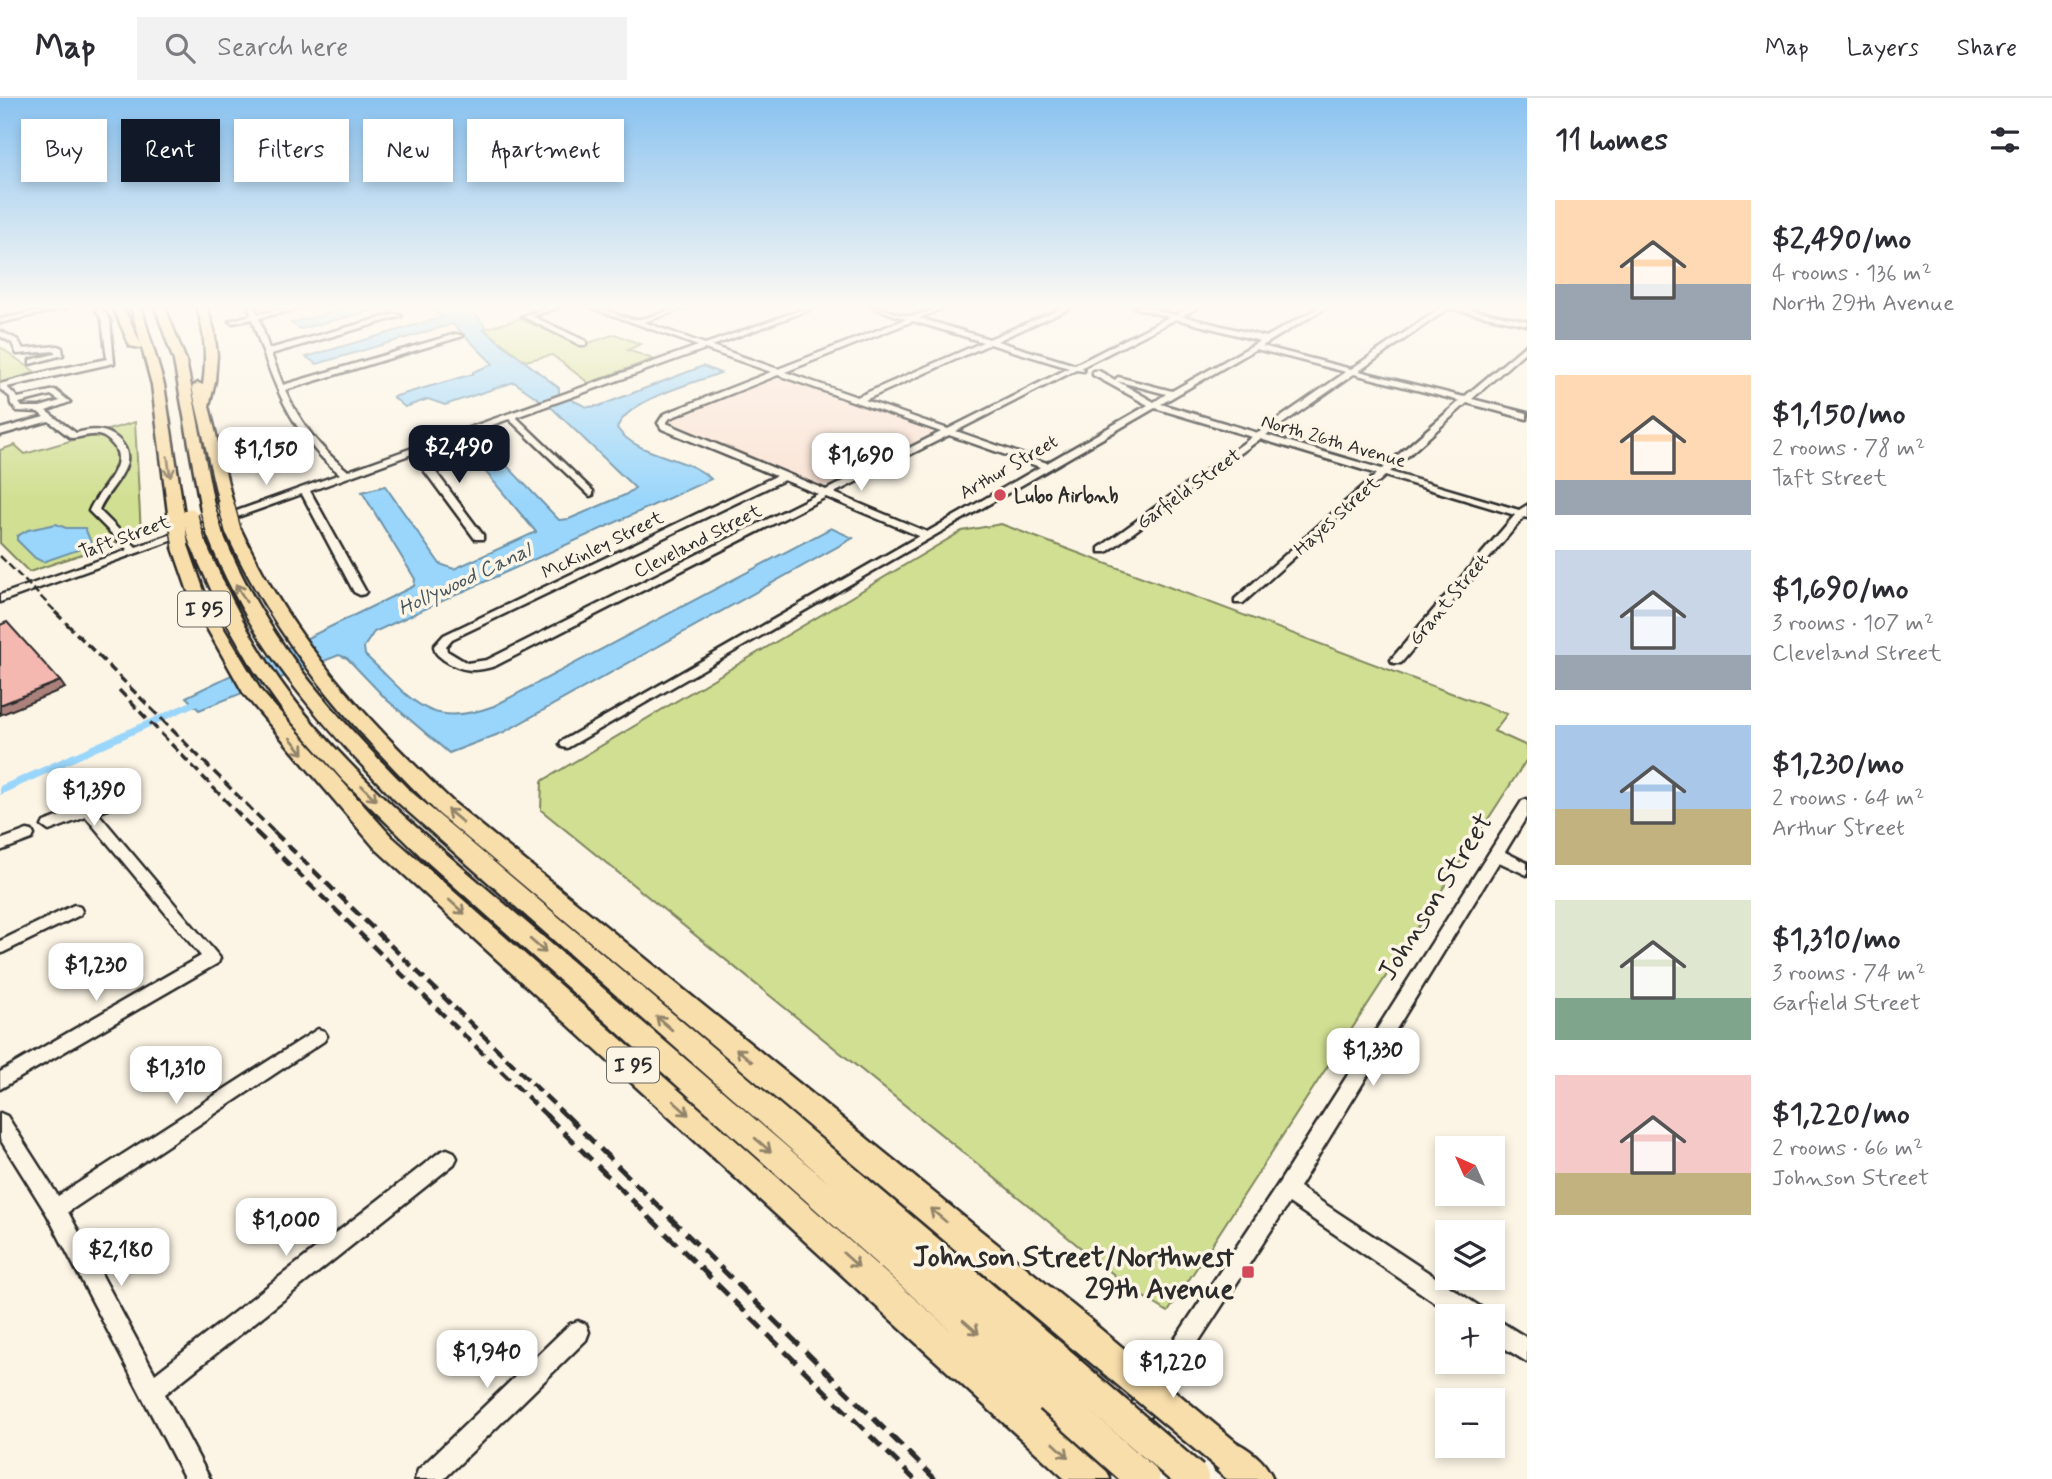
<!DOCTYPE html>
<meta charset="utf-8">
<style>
:root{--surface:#fff;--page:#f2f2f3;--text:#2b2b33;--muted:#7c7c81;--line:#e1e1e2;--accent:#111827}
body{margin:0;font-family:Mynerve,sans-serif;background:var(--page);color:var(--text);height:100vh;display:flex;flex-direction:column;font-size:26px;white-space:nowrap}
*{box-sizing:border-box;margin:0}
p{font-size:23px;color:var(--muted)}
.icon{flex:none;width:38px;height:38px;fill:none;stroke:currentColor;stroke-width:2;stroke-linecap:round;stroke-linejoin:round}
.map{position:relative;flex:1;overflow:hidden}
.side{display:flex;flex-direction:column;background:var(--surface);width:525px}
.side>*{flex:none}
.hud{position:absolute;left:21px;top:21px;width:665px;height:63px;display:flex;gap:14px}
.needle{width:46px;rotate:315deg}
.fabs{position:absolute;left:1435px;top:1038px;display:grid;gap:14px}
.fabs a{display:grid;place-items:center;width:70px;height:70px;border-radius:0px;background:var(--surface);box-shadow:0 4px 10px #0003;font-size:35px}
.price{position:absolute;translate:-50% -60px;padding:0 16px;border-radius:14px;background:#fff;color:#222;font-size:23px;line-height:46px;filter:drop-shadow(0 2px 4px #0008)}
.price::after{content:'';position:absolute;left:50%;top:42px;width:21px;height:16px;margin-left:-10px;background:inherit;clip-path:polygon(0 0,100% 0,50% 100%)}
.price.active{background:var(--accent);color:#fff}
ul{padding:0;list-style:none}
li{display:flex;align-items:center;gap:21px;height:175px;padding:0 28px}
li span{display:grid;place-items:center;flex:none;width:196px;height:140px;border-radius:0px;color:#555}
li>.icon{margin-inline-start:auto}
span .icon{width:84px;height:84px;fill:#fffc;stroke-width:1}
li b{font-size:30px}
h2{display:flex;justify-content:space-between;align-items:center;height:84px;padding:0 28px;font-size:30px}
.chip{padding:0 24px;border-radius:0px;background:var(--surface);box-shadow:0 4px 10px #0003;font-size:24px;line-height:63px}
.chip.active{background:var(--accent);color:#fff}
header{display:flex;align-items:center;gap:42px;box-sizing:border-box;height:98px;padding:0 35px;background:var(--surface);border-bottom:2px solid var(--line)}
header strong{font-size:33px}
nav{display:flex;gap:38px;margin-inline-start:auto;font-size:24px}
.search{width:490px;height:63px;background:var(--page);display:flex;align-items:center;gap:18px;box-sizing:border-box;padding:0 24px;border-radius:0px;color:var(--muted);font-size:26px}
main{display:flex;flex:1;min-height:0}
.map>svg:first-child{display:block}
</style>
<header>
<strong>Map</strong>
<div class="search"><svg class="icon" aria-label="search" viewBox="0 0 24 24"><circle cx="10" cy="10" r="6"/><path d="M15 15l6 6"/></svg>Search here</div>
<nav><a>Map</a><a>Layers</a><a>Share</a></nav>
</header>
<main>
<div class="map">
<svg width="1527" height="1381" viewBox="0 0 1527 1381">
<rect width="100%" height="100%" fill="#fcf5e5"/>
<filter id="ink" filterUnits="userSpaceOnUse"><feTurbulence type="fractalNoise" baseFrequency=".0143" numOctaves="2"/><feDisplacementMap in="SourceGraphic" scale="14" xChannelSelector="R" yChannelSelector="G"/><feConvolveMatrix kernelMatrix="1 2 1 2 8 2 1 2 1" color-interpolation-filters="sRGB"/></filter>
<g filter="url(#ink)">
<polygon fill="#fae3d5" points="772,280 783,280 930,332 932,337 831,388 817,388 670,326 673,320"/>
<g fill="#d1df92" stroke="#7e855e" stroke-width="2">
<polygon points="519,221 583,247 615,236 640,246 628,252 653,261 589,285 552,257 525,263 484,231"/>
<polygon points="0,249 37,275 0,285"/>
<polygon points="135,324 141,436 29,474 0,445 0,352 15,347 25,356"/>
<polygon points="1001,426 1507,616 1494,633 1527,648 1527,661 1168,1214 1134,1193 541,712 542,683 962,433"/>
</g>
<g fill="#9ad6fb" stroke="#6e92a8" stroke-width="2">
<polygon points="353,209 386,209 301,231 291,225"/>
<path d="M 429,209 L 469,209 L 487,230 L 483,231 L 559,290 L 559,296 L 587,309 L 599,308 L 703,268 L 720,275 C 692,286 628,301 617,330 C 638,360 686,357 711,381 L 374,534 L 364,549 L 365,557 C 412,600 426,633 494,608 L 831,430 L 853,440 L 504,634 L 449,655 L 387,602 L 347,560 L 339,557 L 199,612 L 186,599 L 414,488 L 415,481 L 362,394 L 385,388 L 440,466 L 454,471 L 536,434 L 468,353 L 489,349 L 559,422 L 569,421 L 625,397 L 635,390 L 553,311 L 514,284 L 445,307 L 428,301 L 405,309 L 393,299 L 473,276 L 473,274 L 493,266 L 453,226 L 317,266 L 306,259 L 443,219 Z"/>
<polygon points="56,426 66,430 85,430 92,447 43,464 35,460 17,442 17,438 28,432"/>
</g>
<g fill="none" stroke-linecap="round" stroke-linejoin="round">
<polygon fill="#9ad6fb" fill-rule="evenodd" points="207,596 211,597 213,599 211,601 0,697 0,688"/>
<g stroke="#2b2b2b" stroke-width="5">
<g id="minor">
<polygon points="58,209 69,209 0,225 0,221"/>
<path d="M 94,209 L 100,209 L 110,222 L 114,265 L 7,289 L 18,300 L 55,292 L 70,304 L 46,313 L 76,335 C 90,331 106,330 118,341 C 144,365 108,389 99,412 L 136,449 L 340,376 C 290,336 271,280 252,221 L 233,225 L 229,223 L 251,217 L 249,209 L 255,209 L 258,216 L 295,209 L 306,209 L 259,220 L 269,251 L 395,216 L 402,218 L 271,256 L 283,287 L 456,236 L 463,238 L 285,292 C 300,325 320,351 348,373 L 698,248 L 590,209 C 606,209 624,223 639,221 C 656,219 671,209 689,209 L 644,224 L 705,246 L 809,209 L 817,209 L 712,248 L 778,271 L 906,221 L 871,209 C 885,209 898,218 911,218 C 922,218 933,209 945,209 L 920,220 L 989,241 L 1064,209 L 1072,209 L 997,243 L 1075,267 L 1169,219 L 1133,209 L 1142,209 L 1175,217 L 1191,209 L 1198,209 L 1182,218 L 1266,239 L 1320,209 L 1327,209 L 1262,248 L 1351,271 L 1442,209 L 1460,209 L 1527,223 L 1527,227 L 1449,210 L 1359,273 L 1464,299 L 1527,246 L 1527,252 L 1472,301 L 1527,315 L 1527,321 L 1467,305 L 1390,374 L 1519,412 L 1527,407 L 1527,420 L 1524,419 L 1401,565 L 1393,565 L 1391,562 L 1393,559 L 1515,417 L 1385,378 L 1243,505 L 1235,505 L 1235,501 L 1377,376 L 1260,341 L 1107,454 L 1099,454 L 1099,450 L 1252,339 L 1155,310 L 567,650 L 562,649 L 560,646 L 562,643 L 919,438 L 826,399 L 495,568 C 475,574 462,574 444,562 C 438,557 435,556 434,548 L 444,537 L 776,378 L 662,331 L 658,325 L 664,316 L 771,274 L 705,251 L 516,319 L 593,393 L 593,397 L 590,398 L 509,321 L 420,353 L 483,437 L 483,441 L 475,441 L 412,356 L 310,393 L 366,494 L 364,496 L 360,497 L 354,494 L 302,396 L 0,504 L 0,497 L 128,452 L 89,413 C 96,394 132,366 112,346 C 109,342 104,338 98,337 C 89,336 80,340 71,340 L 49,323 L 0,337 L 0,331 L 44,319 L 38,314 L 17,313 L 11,306 L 10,299 L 0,291 L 0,286 L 49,273 L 107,261 L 102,222 ZM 1176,221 L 1260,243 L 1172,293 L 1118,279 L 1115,282 L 1099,273 L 1093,273 L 1093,277 L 1148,307 L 1047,365 L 956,333 L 1076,272 L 1084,273 L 1082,269 ZM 913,223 L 983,244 L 857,299 L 785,274 ZM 990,246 L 1069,270 L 948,331 L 865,302 ZM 1256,251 L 1346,274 L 1258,335 L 1161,306 ZM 1354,276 L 1460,303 L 1382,371 L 1266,337 ZM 778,277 L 941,334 L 826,392 L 666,325 L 670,320 ZM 1117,283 L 1166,296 L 1154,304 ZM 51,297 L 60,303 L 40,309 L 22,309 L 19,305 ZM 949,337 L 1040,369 L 927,434 L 834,395 ZM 784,382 L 818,396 L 487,562 L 467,565 L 447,553 L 446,548 L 452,541 Z"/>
<polygon points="552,209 561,209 532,218 586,243 586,247 580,247 522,218"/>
<polygon points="0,233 18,242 23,251 58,248 62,250 63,257 30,266 30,262 55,256 55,253 17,256 12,245 0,238"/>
<polygon points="126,694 131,696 133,699 131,702 98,715 220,860 218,865 0,991 0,974 201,858 86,719 49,733 42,728 44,724"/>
<polygon points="1527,701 1527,718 1505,754 1527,765 1527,777 1499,764 1299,1089 1482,1210 1485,1218 1455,1218 1289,1105 1137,1338 1129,1342 1121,1338 1117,1330 1121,1322 1279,1085 1522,703"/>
<polygon points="27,732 32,733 34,737 32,741 0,753 0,742"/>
<polygon points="74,807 80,809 82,813 80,817 0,856 0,843"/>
<polygon points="318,931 324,933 327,938 324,943 68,1114 155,1276 440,1054 447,1051 454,1054 457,1060 454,1066 165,1296 210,1381 185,1381 48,1118 0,1041 0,1015 7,1018 58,1098"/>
<polygon points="1493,1219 1527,1240 1527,1264 1493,1243"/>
<polygon points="578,1223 586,1226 589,1234 586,1242 444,1381 415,1381 418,1372 570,1226"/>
</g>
</g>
<g stroke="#2b2b2b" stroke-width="5">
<g id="highway">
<polygon points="113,209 123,209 142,248 140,250 130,248"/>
<polygon points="131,209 141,209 164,287 185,423 177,428 169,423 152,287"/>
<polygon points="155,209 165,209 186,263 215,412 213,415 203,415 201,412 174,263"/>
<path d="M 197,209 L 207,209 L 214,232 L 217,257 L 215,283 L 209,308 L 233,406 L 226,410 L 219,406 L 192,289 L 198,285 L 203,287 C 207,261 205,234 197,209 Z"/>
<path d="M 233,427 L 241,432 C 295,546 364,620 455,706 L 1097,1227 L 1102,1239 L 1097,1251 L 1085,1256 L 1073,1251 L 439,716 C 350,628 278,547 225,432 Z"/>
<path d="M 215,431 L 223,436 C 267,543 329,611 409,692 L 1080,1261 L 1085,1273 L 1080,1285 L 1068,1290 L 1064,1288 L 1068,1299 L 1063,1311 L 1051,1316 L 1041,1312 L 1105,1368 L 1110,1381 L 1065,1381 L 375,750 L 244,596 L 191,502 L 173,450 L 175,447 L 187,447 L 189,450 L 207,502 L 261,593 L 391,738 L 956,1237 L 424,761 L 342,681 L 285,616 L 254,572 L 223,518 L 189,443 L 191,440 L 197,438 L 205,443 C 226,492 249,539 280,583 C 351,682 457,764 549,844 C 643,924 736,1005 830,1086 L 395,702 C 314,618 250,546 207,436 Z"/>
<path d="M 1229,1341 C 1248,1349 1265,1362 1273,1381 L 1227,1381 L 1216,1372 L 1211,1359 L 1216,1346 Z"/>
</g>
</g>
<use href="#minor" fill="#fcf5e5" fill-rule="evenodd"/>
<use href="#highway" fill="#f8deab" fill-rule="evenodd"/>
<polyline stroke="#2b2b2b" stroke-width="2.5" stroke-dasharray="8 3.5" stroke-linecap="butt" points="0,458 57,515"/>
<g stroke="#2b2b2b" stroke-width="3.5" stroke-dasharray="10 5" stroke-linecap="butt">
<polyline points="55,514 276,736"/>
<polyline points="119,592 258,736"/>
</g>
<g stroke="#2b2b2b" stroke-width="4.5" stroke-dasharray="12 6" stroke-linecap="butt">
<polyline points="256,734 548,1019"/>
<polyline points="274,734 567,1019"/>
</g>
<g stroke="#2b2b2b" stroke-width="5" stroke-dasharray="16 8" stroke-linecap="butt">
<polyline points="546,1017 914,1381"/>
<polyline points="566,1017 935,1381"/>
</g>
<g stroke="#2b2b2b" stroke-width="18" stroke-linecap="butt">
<g id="highway-bridge-far1">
<polyline points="226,406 233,432"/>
<polyline points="208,412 215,436"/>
<polyline points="190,418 197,443"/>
<polyline points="177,423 181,450"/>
</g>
</g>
<g stroke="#2b2b2b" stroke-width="37" stroke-linecap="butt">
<g id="highway-bridge">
<polyline points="1085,1239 1229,1359"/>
<polyline points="1068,1273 1192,1380"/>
<polyline points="1051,1299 1143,1381"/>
</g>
</g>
<use href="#highway-bridge-far1" stroke="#f8deab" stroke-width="15"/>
<use href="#highway-bridge" stroke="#f8deab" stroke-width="32"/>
</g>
<polygon fill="#ab817c" stroke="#2b2b2b" stroke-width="2" points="60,583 65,590 0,617 0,607"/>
<polygon fill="#f4b8b1" stroke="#2b2b2b" stroke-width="2" points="7,524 60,583 0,607 0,527"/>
<defs><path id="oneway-shaft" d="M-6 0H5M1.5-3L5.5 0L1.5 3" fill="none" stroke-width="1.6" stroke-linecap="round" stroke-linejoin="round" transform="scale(1.75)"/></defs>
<g stroke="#92846b">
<use href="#oneway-shaft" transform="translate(169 369) rotate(82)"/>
<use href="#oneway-shaft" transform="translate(241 495) rotate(-120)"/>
<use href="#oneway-shaft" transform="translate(297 648) rotate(50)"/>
<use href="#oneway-shaft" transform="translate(369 695) rotate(45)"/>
<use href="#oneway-shaft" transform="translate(455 718) rotate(-140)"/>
<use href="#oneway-shaft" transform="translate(457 809) rotate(42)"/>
<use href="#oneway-shaft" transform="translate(538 848) rotate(41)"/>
<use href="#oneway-shaft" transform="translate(664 925) rotate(-139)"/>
<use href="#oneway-shaft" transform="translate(744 957) rotate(-140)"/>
<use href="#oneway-shaft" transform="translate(681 1010) rotate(42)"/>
<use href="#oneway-shaft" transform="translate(763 1047) rotate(41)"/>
<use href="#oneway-shaft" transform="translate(938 1117) rotate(-140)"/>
<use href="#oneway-shaft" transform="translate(851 1162) rotate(42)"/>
<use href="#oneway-shaft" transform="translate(971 1229) rotate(41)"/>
<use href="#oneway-shaft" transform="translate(1061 1352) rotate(43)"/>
</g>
</g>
<linearGradient id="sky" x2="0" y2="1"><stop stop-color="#89c2f0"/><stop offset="0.52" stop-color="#fefaf3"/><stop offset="1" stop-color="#fefaf3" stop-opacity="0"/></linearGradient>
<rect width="1527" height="402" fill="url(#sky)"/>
<g fill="#d1495b" stroke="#fcf5e5" stroke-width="2.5">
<circle cx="1000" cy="397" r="7"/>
<rect x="1241" y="1167" width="14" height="14" rx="3.5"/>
</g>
<g text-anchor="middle" stroke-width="7" stroke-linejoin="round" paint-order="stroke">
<g font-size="19" fill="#2b2b2b" stroke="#fcf5e5">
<text transform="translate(1334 342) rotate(16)" y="7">North 26th Avenue</text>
<text transform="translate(1008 368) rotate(-30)" y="7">Arthur Street</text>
<text transform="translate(1188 390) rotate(-36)" y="7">Garfield Street</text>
<text transform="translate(1336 417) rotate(-42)" y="7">Hayes Street</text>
<text transform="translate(124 438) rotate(-20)" y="7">Taft Street</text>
<text transform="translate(697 442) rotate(-27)" y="7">Cleveland Street</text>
<text transform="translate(602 446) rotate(-26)" y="7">McKinley Street</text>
<text transform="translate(1448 501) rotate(-50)" y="7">Grant Street</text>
</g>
<g font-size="19" font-weight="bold" fill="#2b2b2b" stroke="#fcf5e5" text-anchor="start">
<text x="1014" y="404">Lubo Airbnb</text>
</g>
<g font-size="21" font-style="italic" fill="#47565f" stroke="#fcf5e5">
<text transform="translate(464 481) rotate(-25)" y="7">Hollywood Canal</text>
</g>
<g fill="#fcf5e5" stroke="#6a6863" stroke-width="2">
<rect x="178" y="493.5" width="52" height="35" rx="5"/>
<rect x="607" y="949.5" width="52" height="35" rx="5"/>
</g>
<g font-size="21" font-weight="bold" fill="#2b2b2b">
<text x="204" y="518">I 95</text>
<text x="633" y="974">I 95</text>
</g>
<g font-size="28" fill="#2b2b2b" stroke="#fcf5e5">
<text transform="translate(1434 798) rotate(-58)" y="10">Johnson Street</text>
</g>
<g font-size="28" font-weight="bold" fill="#2b2b2b" stroke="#fcf5e5" text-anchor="end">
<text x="1234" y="1168">Johnson Street/Northwest<tspan x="1234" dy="32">29th Avenue</tspan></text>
</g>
</g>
</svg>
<div class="fabs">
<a><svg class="needle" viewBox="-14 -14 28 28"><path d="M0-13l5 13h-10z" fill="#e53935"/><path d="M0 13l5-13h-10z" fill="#7c7c81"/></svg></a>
<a><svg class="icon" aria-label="layers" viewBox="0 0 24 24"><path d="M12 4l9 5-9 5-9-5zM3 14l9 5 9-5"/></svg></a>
<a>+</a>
<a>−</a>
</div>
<b class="price active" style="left:459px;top:387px">$2,490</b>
<b class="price" style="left:266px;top:389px">$1,150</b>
<b class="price" style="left:861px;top:395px">$1,690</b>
<b class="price" style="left:94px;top:730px">$1,390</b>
<b class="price" style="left:96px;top:905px">$1,230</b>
<b class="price" style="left:1373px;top:990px">$1,330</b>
<b class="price" style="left:176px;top:1008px">$1,310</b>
<b class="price" style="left:286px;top:1160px">$1,000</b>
<b class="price" style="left:121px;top:1190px">$2,180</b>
<b class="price" style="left:487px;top:1292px">$1,940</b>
<b class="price" style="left:1173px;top:1302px">$1,220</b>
<div class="hud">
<a class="chip">Buy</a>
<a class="chip active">Rent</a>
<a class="chip">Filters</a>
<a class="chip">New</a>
<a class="chip">Apartment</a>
</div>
</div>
<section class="side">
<h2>11 homes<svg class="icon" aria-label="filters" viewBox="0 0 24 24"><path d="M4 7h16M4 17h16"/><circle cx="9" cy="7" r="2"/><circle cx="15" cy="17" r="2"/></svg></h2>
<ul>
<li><span style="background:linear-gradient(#ffd9b3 60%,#9aa5b1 0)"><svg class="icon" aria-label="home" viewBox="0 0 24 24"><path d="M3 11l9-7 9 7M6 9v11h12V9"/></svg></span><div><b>$2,490/mo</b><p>4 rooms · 136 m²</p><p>North 29th Avenue</p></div></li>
<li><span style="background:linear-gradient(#ffd9b3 75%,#9aa5b1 0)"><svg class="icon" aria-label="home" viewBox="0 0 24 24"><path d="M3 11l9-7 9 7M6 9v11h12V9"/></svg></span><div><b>$1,150/mo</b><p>2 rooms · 78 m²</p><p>Taft Street</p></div></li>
<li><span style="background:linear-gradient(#c9d6e8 75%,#9aa5b1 0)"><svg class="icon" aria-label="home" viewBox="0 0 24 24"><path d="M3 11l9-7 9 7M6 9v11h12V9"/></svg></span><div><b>$1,690/mo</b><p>3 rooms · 107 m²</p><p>Cleveland Street</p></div></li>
<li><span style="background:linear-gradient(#a9c7e8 60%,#c2b280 0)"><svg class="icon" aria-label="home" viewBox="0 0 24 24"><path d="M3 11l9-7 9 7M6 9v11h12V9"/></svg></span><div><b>$1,230/mo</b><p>2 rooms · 64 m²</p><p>Arthur Street</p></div></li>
<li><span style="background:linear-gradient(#dfe7d0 70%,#7fa58c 0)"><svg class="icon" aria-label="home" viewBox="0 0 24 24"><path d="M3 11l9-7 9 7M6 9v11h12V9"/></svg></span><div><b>$1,310/mo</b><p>3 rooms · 74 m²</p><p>Garfield Street</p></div></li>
<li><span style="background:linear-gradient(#f6c9c9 70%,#c2b280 0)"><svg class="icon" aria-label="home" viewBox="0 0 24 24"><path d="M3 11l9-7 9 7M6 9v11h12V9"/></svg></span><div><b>$1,220/mo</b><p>2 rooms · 66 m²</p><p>Johnson Street</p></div></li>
</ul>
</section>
</main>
